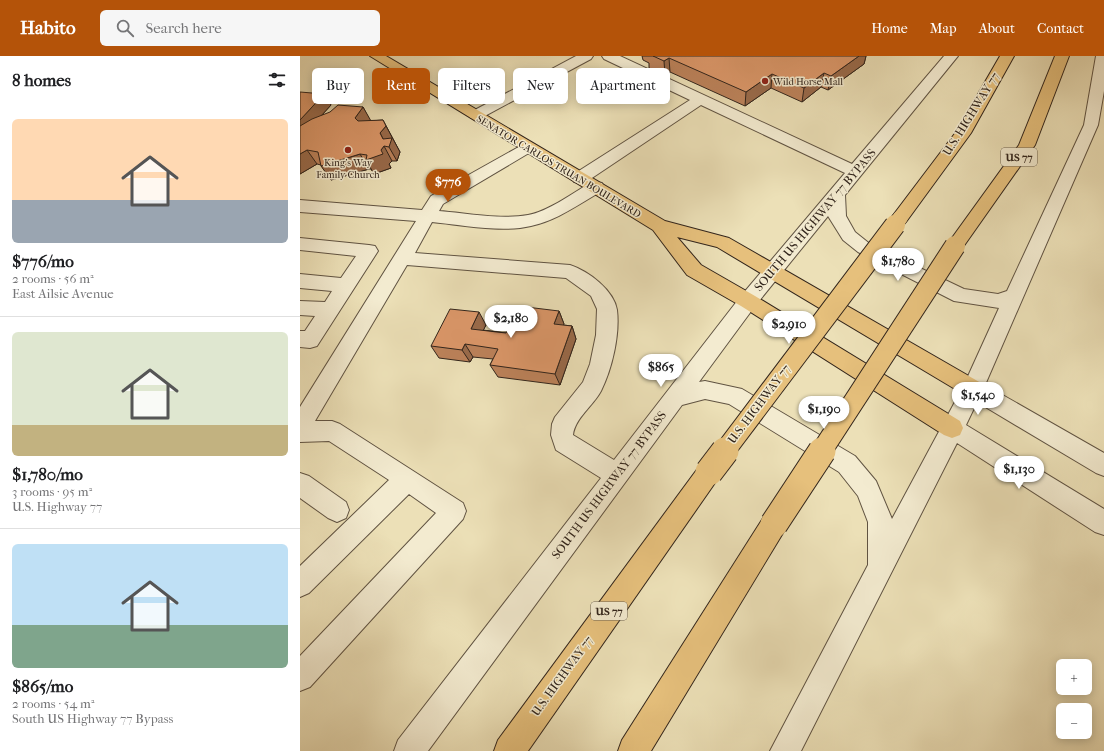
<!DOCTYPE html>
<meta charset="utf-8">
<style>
:root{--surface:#fff;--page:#f6f6f6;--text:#202124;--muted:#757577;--line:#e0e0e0;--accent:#b45309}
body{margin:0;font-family:"IM FELL French Canon",serif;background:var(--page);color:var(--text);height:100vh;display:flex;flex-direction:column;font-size:15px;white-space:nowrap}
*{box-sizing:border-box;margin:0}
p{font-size:13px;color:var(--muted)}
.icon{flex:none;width:22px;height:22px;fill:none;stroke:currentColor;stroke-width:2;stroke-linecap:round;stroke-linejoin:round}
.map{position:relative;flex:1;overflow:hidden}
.side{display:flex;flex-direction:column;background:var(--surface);width:300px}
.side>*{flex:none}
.top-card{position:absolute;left:12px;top:12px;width:380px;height:36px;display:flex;gap:8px}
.controls{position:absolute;left:756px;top:603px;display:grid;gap:8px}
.controls a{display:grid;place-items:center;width:36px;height:36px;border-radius:6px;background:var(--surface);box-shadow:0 2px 10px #0003;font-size:20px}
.price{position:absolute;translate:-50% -34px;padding:0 9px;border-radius:14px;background:#fff;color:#222;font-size:13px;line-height:26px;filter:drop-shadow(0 1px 2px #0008)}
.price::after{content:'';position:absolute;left:50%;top:24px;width:12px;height:9px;margin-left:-6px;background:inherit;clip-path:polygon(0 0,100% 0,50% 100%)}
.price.selected{background:var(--accent);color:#fff}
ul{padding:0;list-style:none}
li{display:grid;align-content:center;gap:8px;height:212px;padding:0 12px}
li+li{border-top:1px solid var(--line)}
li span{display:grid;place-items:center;height:124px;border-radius:6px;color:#555}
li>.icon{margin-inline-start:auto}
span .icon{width:72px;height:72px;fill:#fffc;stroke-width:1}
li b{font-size:17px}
h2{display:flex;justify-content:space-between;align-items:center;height:48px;padding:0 12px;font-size:17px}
.tag{padding:0 14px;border-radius:6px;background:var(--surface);box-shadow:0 2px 10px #0003;font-size:14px;line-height:36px}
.tag.selected{background:var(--accent);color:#fff}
header{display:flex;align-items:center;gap:24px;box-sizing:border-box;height:56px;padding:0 20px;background:var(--accent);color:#fff}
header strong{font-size:19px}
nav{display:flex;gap:22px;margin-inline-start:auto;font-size:14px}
.search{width:280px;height:36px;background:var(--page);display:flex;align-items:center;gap:10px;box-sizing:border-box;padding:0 14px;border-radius:6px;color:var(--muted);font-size:15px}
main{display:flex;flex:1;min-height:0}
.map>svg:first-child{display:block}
</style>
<header>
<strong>Habito</strong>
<div class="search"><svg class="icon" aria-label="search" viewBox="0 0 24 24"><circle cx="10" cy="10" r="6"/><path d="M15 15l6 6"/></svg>Search here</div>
<nav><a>Home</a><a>Map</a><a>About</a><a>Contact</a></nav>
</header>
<main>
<section class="side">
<h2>8 homes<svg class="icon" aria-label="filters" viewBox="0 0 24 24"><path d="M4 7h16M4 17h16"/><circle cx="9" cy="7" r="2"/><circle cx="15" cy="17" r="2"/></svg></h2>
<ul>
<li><span style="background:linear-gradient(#ffd9b3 65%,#9aa5b1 0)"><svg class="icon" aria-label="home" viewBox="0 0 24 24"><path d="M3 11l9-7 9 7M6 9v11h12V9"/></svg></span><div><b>$776/mo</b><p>2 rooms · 56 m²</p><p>East Ailsie Avenue</p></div></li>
<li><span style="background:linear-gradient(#dfe7d0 75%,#c2b280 0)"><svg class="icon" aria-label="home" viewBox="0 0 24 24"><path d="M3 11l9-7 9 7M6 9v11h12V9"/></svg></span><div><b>$1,780/mo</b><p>3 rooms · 95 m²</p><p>U.S. Highway 77</p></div></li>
<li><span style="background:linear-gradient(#bfe0f5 65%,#7fa58c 0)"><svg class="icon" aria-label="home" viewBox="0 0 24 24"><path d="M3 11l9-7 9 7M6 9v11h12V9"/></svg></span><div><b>$865/mo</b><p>2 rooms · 54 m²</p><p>South US Highway 77 Bypass</p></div></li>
</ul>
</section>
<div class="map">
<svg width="804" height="695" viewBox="0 0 804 695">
<rect width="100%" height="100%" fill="#ece0b7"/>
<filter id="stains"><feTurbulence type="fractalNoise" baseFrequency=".005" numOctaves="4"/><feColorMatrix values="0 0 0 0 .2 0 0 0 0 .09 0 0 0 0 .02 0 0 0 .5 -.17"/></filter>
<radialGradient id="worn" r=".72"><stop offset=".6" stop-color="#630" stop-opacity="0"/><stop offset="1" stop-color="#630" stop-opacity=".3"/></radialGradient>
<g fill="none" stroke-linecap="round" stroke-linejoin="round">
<g stroke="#605342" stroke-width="2">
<g id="minor">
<polygon points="276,0 293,0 291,3 181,62 171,62 169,59 171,56"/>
<path d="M 302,0 L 320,0 L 552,108 L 644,0 L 658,0 L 545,139 L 546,160 L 555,176 L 570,188 L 664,233 L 698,238 L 707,235 L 784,69 L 796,0 L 804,0 L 804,35 L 798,69 L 685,329 L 804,397 L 804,420 L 796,417 L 677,346 L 666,369 L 804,453 L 804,479 L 795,476 L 657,387 L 501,695 L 470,695 L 568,509 L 568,466 L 558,440 L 539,416 L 429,348 L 405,343 L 382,349 L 128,695 L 94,695 L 98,684 L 301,422 L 256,394 L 251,379 L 252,368 L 255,361 L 283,326 L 290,308 L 296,279 L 297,253 L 291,240 L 266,222 L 107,209 L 15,365 L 32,365 L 40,368 L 163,447 L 166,455 L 163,463 L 10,631 L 0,635 L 0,600 L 136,457 L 109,438 L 9,537 L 0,541 L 0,510 L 89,424 L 29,385 L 0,386 L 0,351 L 116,165 L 0,156 L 0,144 L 122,154 L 131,140 L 224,88 L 234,88 L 237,91 L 234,94 L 143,148 L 139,155 C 167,157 199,164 228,159 C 247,156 273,137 290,127 L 296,126 L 302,127 L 304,131 L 302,135 C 279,148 256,165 231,170 C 202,177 162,169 132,166 L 115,197 L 270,209 C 288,215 314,234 317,254 C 320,279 312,313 301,335 C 293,350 275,362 273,379 L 314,404 L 441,240 L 545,117 L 401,49 L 286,126 L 280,127 L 274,126 L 272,122 L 274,118 L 390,44 L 304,3 ZM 528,160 L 543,184 L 558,196 L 654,245 L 699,252 L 664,329 L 592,463 L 576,425 L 555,400 L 442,333 L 405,325 L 399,326 L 455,250 Z"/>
<polygon points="0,182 69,189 75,190 78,195 17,290 10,292 0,291 0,275 5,275 15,260 0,259 0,245 25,246 32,235 0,232 0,218 41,222 56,200 0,194"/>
<polygon points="0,417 9,420 46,446 49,454 46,462 37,466 28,462 0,442"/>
</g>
</g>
<g stroke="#31241b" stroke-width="2">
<polygon id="major" points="70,0 86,0 365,165 429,182 681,327 684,333 681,339 673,342 665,339 417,191 377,181 401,209 455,240 660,365 663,372 660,379 652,382 644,379 441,250 387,219 353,174"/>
</g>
<g stroke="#31241b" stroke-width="2">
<g id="highway">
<polygon points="700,0 714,0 671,77 606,166 600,168 594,166 591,162 594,158 656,76"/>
<polygon points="755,0 769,0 735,89 661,194 655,196 649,194 646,190 649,186 719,89"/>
<polygon points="409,405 417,408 421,416 417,424 228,695 194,695 198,684 401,408"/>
<polygon points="474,456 483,459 487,468 483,477 351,695 318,695 322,684 465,459"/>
</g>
</g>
<use href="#minor" fill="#f3ebd0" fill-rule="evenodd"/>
<use href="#major" fill="#e6c07c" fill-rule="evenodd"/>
<use href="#highway" fill="#e6c07c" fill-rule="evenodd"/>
<g stroke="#31241b" stroke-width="16" stroke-linecap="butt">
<polyline id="highway-bridge-far2" points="594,170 600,162"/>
</g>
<g stroke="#31241b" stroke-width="22" stroke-linecap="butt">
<g id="highway-bridge-far1">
<polyline points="424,396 595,169"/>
<polyline points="521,396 655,190"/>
</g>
</g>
<g stroke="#31241b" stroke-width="29" stroke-linecap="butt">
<g id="highway-bridge">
<polyline points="409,416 425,395"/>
<polyline points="474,468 522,395"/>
</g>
</g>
<use href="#highway-bridge-far2" stroke="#e6c07c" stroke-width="15"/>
<use href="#highway-bridge-far1" stroke="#e6c07c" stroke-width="20"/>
<use href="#highway-bridge" stroke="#e6c07c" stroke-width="27"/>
</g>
<g fill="#bc825a" stroke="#31241b">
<polygon points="342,0 566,0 564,8 528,34 521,31 502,46 471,32 445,50 370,16 365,19 349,12 349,7 343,4"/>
<polygon points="24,38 31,49 21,60 63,51 70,65 83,64 100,96 97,105 92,105 89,108 91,112 74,118 71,113 69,113 31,124 21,109 17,108 0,118"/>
<polygon points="259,255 264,268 263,269 272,270 276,283 260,329 198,321 190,309 193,303 173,301 170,306 139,302 131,290 186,269 183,274 206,277"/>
</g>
<g fill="#996a4a" stroke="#31241b">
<polygon points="559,0 566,0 564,8 528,34 531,20"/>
<polygon points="369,2 370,16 365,19 364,5"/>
<polygon points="524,17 521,31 502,46 504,32"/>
<polygon points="472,18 471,32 445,50 446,36"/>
<polygon points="24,38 31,49 0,83 0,64"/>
<polygon points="63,51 71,65 63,76 55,62"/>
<polygon points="86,70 100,96 97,105 89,91 83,83 80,77"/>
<polygon points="84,90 92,105 89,108 91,112 74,118 66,104 81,94"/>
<polygon points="7,94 17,108 0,118 0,98"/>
<polygon points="60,98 69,113 31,124 21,110"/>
<polygon points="259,255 264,268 259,280 254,268"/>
<polygon points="179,256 186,269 178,285 171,273"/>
<polygon points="272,270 276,283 260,329 255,318"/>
<polygon points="165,288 173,301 170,306 162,294"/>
</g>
<g fill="#db9769" stroke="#31241b">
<polygon points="353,0 559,0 531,20 524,17 504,32 472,18 446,36 369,2 364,5"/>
<polygon points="0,36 24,38 0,64"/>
<polygon points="38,49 63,51 55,62 58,65 83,64 86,70 80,77 83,83 92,82 89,91 84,90 81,94 83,98 66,104 67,99 60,98 21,110 18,96 7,94 0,98 0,70 12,63 30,56"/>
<polygon points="218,250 259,255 254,268 272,270 255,318 190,309 198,293 165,288 162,294 131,290 150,253 179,256 171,273 206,277"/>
</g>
<g fill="#8f2418" stroke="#f3ebd0" stroke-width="1.5">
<circle cx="465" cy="25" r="4"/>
<circle cx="48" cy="94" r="4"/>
</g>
<g text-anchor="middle" stroke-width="3" stroke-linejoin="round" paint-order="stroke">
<g font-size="10" fill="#31241b" stroke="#f3ebd0" text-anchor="start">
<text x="473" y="29">Wild Horse Mall</text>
<text x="48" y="110" text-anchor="middle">King's Way<tspan x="48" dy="12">Family Church</tspan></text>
</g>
<g font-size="10" fill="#31241b" stroke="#f3ebd0">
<text transform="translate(259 110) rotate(31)" y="4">SENATOR CARLOS TRUAN BOULEVARD</text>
</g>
<g fill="#f3ebd0" stroke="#6b6051" stroke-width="1">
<rect x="701" y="92" width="36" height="18" rx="3"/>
<rect x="291" y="546" width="36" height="18" rx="3"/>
</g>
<g font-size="11" font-weight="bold" fill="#31241b">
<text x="719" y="105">US 77</text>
<text x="309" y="559">US 77</text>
</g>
<g font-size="12" fill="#31241b" stroke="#f3ebd0">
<text transform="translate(671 58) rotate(-58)" y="4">U.S. HIGHWAY 77</text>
<text transform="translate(515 164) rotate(-50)" y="4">SOUTH US HIGHWAY 77 BYPASS</text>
<text transform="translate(459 348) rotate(-53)" y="4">U.S. HIGHWAY 77</text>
<text transform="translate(309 429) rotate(-53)" y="4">SOUTH US HIGHWAY 77 BYPASS</text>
<text transform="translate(262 620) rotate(-54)" y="4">U.S. HIGHWAY 77</text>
</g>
</g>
<rect width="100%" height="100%" filter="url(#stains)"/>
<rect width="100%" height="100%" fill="url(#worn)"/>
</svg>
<div class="controls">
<a>+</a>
<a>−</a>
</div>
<b class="price selected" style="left:148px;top:147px">$776</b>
<b class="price" style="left:598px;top:226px">$1,780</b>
<b class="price" style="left:211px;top:283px">$2,180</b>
<b class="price" style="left:489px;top:289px">$2,910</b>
<b class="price" style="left:361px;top:332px">$865</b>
<b class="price" style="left:678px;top:360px">$1,540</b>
<b class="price" style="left:524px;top:374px">$1,190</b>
<b class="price" style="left:719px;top:434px">$1,130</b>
<div class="top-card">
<a class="tag">Buy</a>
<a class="tag selected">Rent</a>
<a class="tag">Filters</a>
<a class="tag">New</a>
<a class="tag">Apartment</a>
</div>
</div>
</main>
